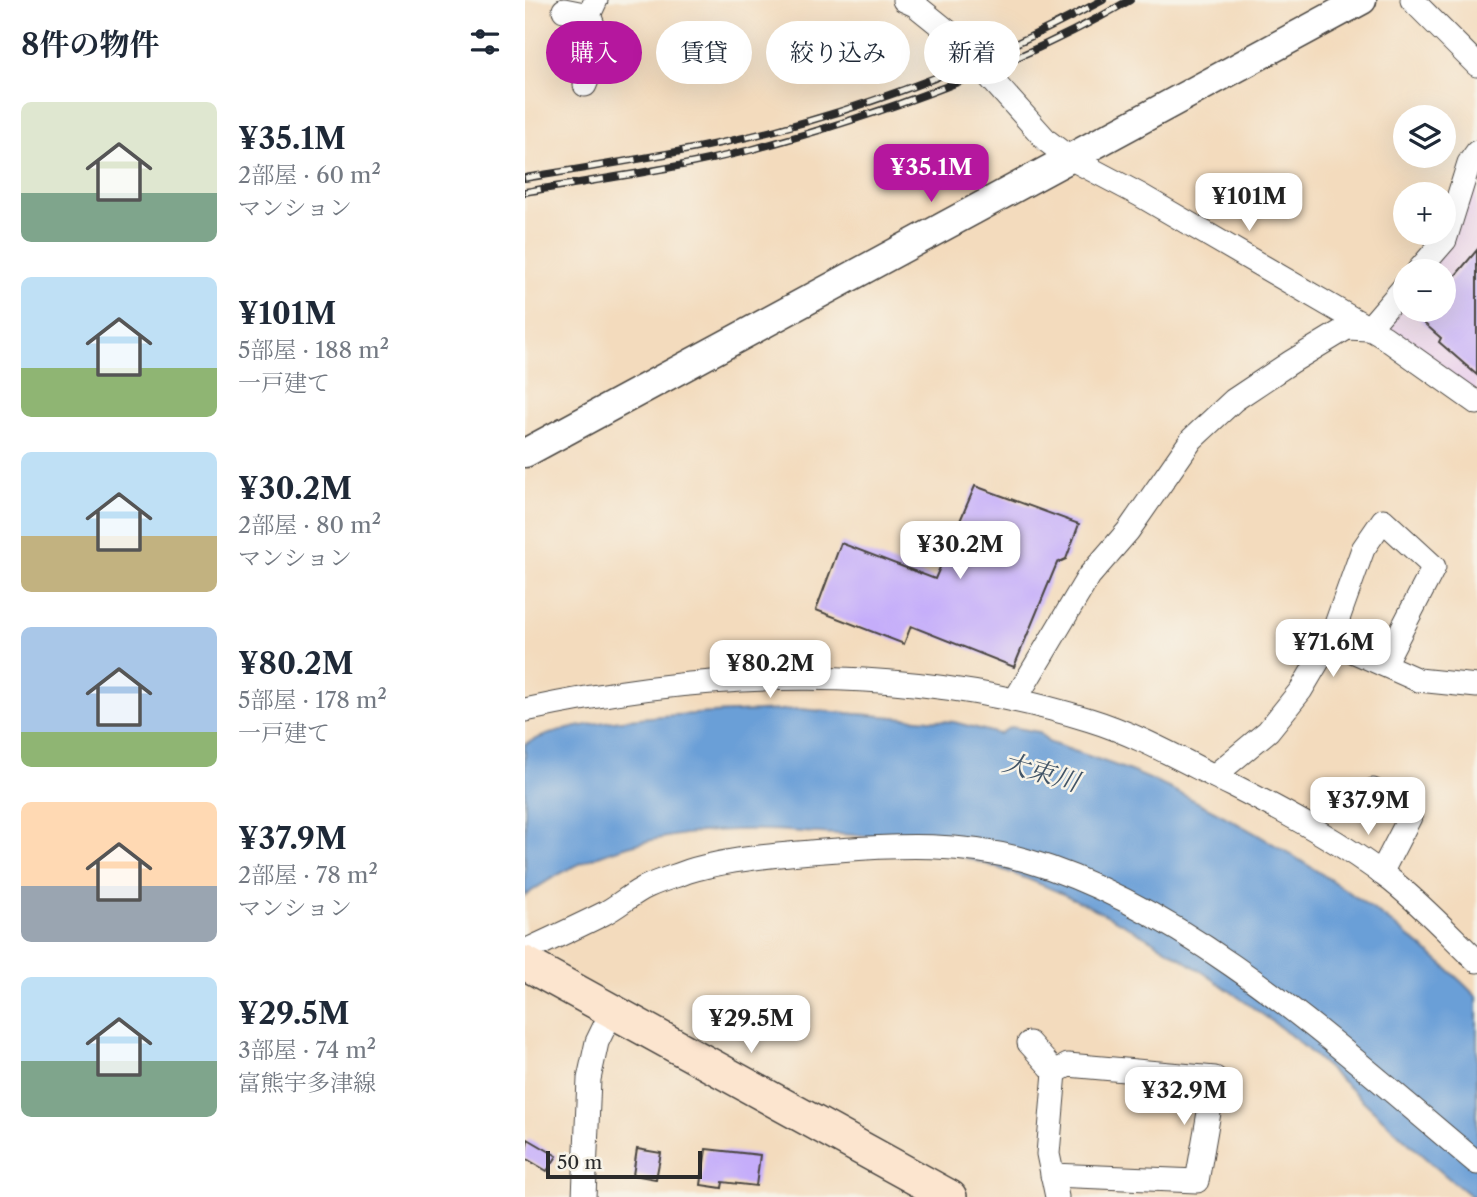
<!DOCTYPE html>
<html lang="ja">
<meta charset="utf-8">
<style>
:root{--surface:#fff;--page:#f6f6f7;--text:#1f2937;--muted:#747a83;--accent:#b5179e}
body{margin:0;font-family:"Libre Caslon Text","Noto Serif JP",serif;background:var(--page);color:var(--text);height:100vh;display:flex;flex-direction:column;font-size:26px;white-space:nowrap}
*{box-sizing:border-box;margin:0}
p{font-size:23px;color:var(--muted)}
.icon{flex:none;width:38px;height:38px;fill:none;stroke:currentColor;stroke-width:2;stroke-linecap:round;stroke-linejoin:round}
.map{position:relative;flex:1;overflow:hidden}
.side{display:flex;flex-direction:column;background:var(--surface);width:525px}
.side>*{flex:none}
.top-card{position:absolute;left:21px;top:21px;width:665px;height:63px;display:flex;gap:14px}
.fabs{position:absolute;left:868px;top:105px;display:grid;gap:14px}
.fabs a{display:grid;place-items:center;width:63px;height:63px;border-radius:50%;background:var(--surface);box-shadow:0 7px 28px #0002;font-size:35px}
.scale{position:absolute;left:21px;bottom:18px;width:156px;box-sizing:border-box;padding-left:7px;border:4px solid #2b2b2b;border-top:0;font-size:19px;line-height:24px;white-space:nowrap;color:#2b2b2b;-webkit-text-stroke:5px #f7f3e8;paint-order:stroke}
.price{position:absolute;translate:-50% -60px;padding:0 16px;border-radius:14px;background:#fff;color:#222;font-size:23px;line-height:46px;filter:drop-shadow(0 2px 4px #0008)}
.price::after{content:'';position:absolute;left:50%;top:42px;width:21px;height:16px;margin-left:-10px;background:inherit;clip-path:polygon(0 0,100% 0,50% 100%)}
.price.selected{background:var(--accent);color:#fff}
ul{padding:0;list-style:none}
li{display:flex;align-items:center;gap:21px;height:175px;padding:0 21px}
li span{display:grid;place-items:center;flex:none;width:196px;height:140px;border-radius:10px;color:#555}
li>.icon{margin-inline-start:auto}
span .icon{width:84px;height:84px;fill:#fffc;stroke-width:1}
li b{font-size:30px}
h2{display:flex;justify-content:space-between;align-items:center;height:84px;padding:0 21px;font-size:30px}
.pill{padding:0 24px;border-radius:32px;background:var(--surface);box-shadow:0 7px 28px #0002;font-size:24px;line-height:63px}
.pill.selected{background:var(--accent);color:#fff}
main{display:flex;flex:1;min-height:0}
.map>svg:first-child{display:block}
</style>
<main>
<section class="side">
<h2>8件の物件<svg class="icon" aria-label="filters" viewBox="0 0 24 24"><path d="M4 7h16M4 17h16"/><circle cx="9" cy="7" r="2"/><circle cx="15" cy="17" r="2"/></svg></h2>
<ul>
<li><span style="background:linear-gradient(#dfe7d0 65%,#7fa58c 0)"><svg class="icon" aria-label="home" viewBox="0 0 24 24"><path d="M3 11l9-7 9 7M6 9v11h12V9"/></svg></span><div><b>¥35.1M</b><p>2部屋 · 60 m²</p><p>マンション</p></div></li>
<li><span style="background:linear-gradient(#bfe0f5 65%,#8fb573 0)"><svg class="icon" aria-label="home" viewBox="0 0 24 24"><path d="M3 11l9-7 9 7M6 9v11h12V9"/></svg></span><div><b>¥101M</b><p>5部屋 · 188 m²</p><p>一戸建て</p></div></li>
<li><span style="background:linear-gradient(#bfe0f5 60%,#c2b280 0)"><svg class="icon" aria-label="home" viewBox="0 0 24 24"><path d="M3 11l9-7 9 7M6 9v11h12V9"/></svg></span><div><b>¥30.2M</b><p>2部屋 · 80 m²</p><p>マンション</p></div></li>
<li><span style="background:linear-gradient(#a9c7e8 75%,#8fb573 0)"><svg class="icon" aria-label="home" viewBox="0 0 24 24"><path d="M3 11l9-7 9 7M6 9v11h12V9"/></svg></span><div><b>¥80.2M</b><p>5部屋 · 178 m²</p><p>一戸建て</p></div></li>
<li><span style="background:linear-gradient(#ffd9b3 60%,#9aa5b1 0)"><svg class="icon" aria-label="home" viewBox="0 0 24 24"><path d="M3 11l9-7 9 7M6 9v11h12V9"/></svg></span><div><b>¥37.9M</b><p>2部屋 · 78 m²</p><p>マンション</p></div></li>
<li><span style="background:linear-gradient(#bfe0f5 60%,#7fa58c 0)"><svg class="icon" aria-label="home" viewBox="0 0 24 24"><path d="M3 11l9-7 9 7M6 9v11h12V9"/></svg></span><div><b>¥29.5M</b><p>3部屋 · 74 m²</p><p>富熊宇多津線</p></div></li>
</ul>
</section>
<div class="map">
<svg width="952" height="1197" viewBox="0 0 952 1197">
<rect width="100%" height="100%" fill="#f7f3e8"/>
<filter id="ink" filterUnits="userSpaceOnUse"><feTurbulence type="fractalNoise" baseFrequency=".0143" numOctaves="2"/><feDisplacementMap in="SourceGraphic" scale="14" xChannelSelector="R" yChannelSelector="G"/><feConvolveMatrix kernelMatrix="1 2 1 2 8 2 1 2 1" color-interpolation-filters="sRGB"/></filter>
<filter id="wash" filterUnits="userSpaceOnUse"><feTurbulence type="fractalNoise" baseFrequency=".00686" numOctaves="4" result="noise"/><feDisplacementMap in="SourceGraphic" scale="28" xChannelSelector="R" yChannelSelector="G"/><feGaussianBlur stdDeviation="1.57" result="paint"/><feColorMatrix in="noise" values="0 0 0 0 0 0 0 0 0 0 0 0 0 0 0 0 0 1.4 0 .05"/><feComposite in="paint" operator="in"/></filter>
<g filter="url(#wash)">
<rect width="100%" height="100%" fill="#f3dbbd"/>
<polygon fill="#ead1ec" points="952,171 952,393 858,327 880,301 880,310 919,310 919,271 905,271"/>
<path fill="#6b9fd7" stroke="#4b6581" stroke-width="2" d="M 274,709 L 429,722 L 474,734 L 486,727 L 514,732 L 523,742 C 558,755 595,765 629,781 C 737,831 868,912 952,997 L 952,1197 L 947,1197 C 884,1148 830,1090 770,1039 C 751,1023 729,1009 709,994 C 605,919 490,862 363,839 C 335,834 305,834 277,832 C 180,824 81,837 0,896 L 0,744 C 60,712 202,714 274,709 Z"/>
<g id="blocks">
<g fill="#c5adfa">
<polygon points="952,250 952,375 914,342 916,338 893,318 901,310 919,310 919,289"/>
<polygon points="450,486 554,524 541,559 532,563 489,667 386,626 379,644 291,610 316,543 410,579"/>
<polygon points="3,1139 32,1156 22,1171 0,1158"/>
<polygon points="112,1149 136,1153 131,1179 108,1175"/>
<polygon points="181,1149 235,1155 231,1186 198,1182 197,1188 176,1185"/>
</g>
</g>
</g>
<g filter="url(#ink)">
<use href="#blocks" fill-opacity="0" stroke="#494541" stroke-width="2"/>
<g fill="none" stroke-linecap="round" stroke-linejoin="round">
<g stroke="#494541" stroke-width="25">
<g id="minor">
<polyline points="379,0 390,5 426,34 522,141 543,157 615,195 859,337 952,403"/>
<polyline points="887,0 952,65"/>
<polyline points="39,10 64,15 71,0"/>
<polyline points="60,85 76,45 64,15"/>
<polyline points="893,271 920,240 944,163 952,152"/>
<polyline points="805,641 838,549 858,520 909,567 859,664"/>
<polyline points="490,700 564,576 603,531 667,439 709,400 766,362 822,328 843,329 880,286"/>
<path d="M 0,710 C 186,669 382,663 565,720 C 614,735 662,763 709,786 C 764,814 818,843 867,881 C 897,905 924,934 952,961"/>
<polyline points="689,776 743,731 776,690 805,641 893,680 952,686"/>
<polyline points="848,790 875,803 885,817 856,873"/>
<path d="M 0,951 C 26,939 52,927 78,914 C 94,906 107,893 123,886 C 136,880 151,876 164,871 C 205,858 269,853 313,850 C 375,845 439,843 500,860 C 667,908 820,1053 952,1163"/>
<polyline points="504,1043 530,1072 523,1154 532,1197"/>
<polyline points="527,1175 672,1181 690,1078 543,1065 530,1072"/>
<polyline points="59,1197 64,1079 72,1042 88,1009"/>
</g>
</g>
<g stroke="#494541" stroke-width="31">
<polyline id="tertiary" points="0,453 837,0"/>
</g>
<g stroke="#494541" stroke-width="36">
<polyline id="secondary" points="0,963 425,1197"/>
</g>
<use href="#minor" stroke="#fff" stroke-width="23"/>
<use href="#tertiary" stroke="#fff" stroke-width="28"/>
<use href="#secondary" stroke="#fce5cf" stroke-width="33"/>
<g stroke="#2b2b2b" stroke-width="8">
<g id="rail">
<path d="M 0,178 C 84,164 169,151 251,130 C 364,100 476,55 578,0"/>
<path d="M 0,192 C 75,179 151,169 225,150 C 351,116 493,66 605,0"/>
</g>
</g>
<use href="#rail" stroke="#f7f3e8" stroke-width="5" stroke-dasharray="16" stroke-linecap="butt"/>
</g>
</g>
<g text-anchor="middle" stroke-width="5" stroke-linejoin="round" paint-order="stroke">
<g font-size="26" font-style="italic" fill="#415467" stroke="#f7f3e8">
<text transform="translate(516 772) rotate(16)" y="9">大束川</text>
</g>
</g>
</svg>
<div class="fabs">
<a><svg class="icon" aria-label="layers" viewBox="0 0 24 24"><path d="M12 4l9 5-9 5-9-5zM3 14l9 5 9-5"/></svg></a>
<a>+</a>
<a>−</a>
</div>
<div class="scale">50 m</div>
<b class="price selected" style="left:406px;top:204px">¥35.1M</b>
<b class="price" style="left:724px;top:233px">¥101M</b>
<b class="price" style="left:435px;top:581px">¥30.2M</b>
<b class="price" style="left:808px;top:679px">¥71.6M</b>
<b class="price" style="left:245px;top:700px">¥80.2M</b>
<b class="price" style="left:843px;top:837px">¥37.9M</b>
<b class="price" style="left:226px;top:1055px">¥29.5M</b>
<b class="price" style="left:659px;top:1127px">¥32.9M</b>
<div class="top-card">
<a class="pill selected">購入</a>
<a class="pill">賃貸</a>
<a class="pill">絞り込み</a>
<a class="pill">新着</a>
</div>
</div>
</main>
